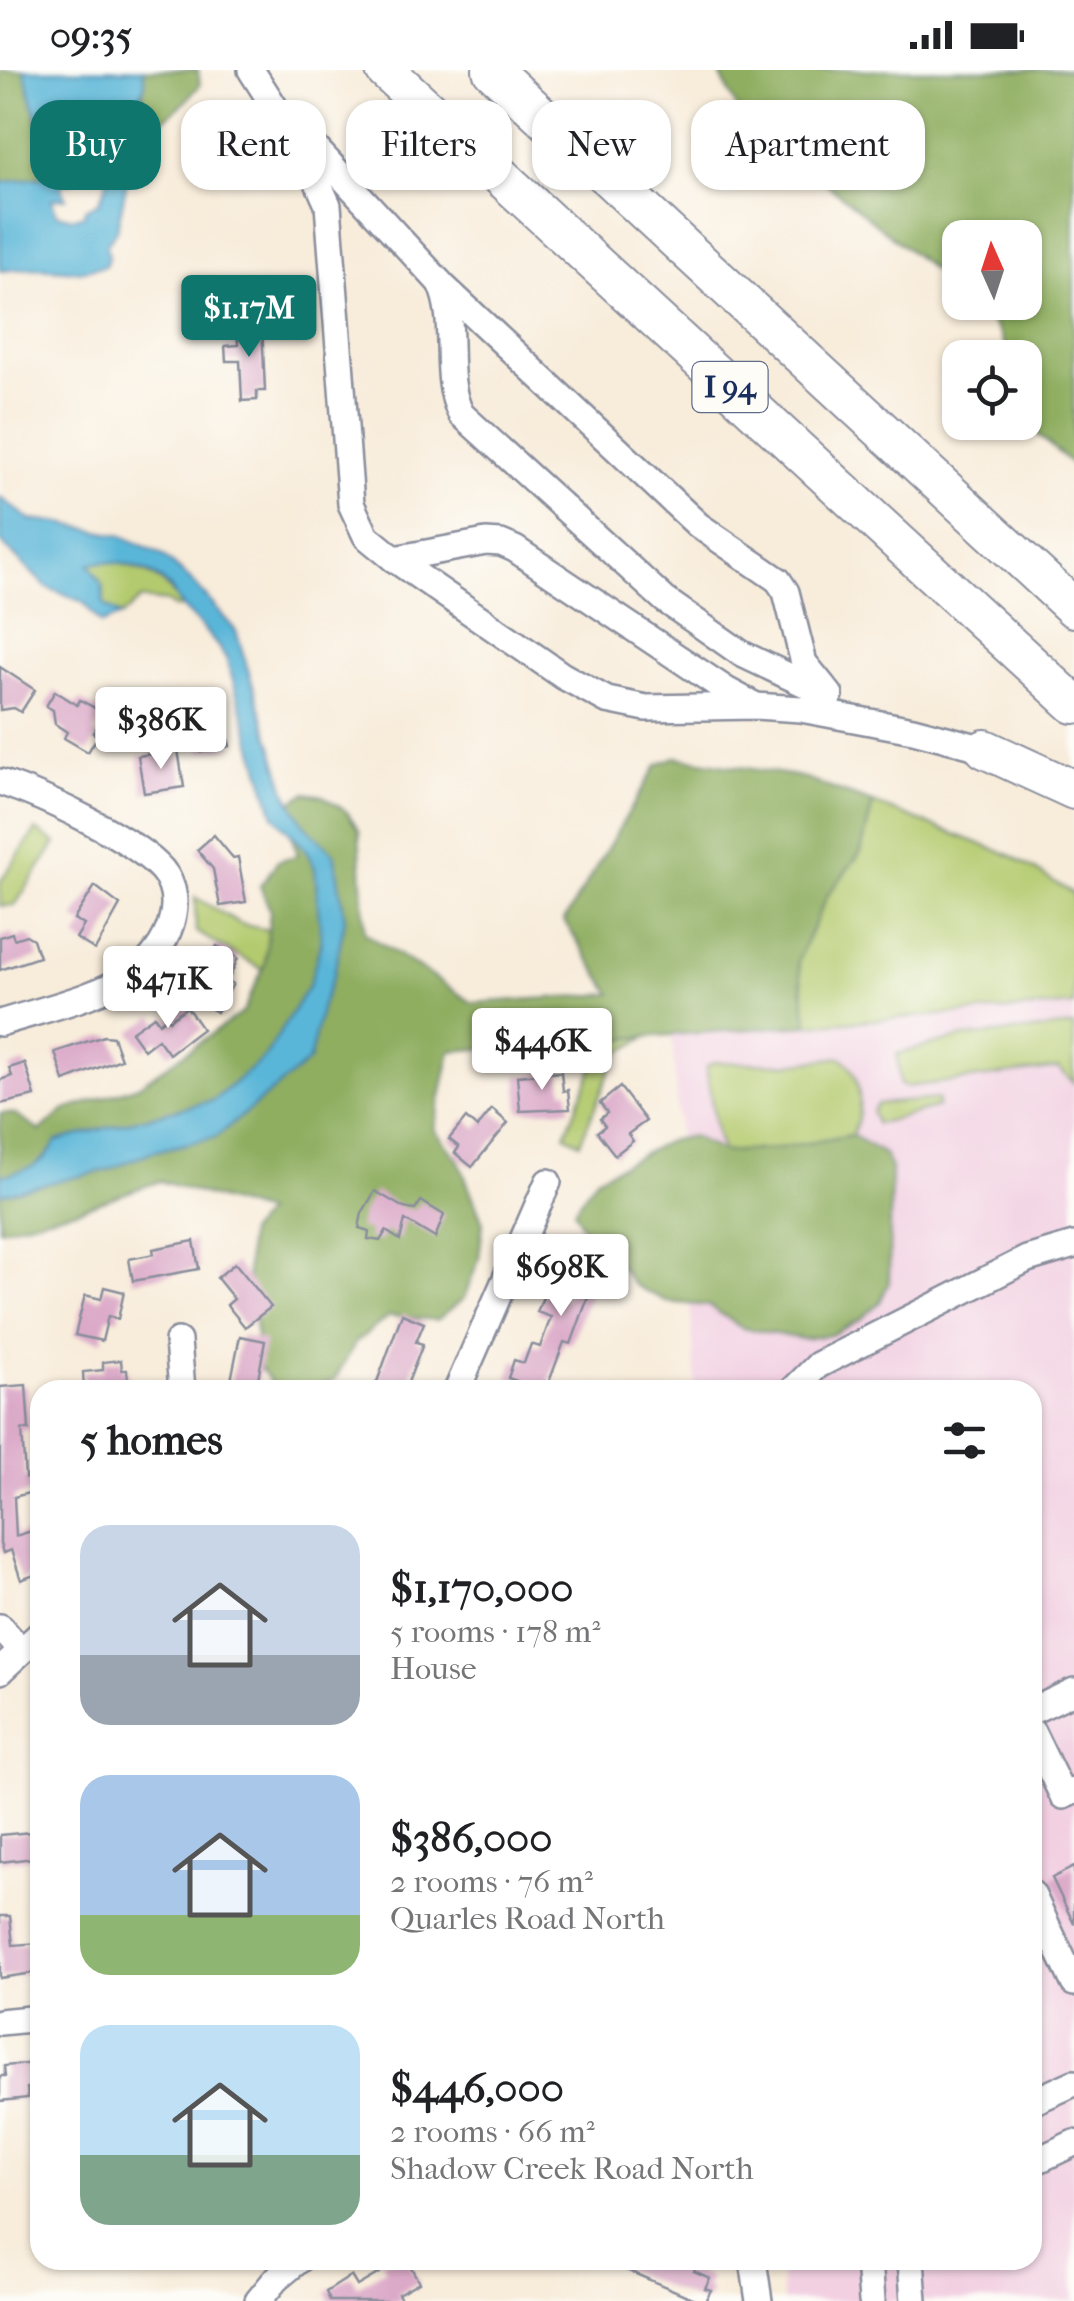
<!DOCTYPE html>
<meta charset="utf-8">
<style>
:root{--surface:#fff;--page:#f2f2f2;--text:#202124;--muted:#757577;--accent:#0f766e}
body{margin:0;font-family:"IM FELL French Canon",serif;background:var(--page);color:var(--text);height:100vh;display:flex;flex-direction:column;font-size:38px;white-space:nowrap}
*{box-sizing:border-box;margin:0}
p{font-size:32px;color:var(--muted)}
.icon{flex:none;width:55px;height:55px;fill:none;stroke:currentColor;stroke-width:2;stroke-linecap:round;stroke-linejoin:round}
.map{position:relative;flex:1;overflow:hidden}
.panel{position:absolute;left:30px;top:1310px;width:1012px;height:890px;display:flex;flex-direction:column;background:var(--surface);border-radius:30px;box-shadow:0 2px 8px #0004}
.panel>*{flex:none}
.hud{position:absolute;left:30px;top:30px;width:1015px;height:90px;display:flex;gap:20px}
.needle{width:65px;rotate:357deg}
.controls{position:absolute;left:942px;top:150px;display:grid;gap:20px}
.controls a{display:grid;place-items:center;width:100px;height:100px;border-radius:20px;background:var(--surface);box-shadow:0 2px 8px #0004;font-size:50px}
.price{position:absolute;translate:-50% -85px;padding:0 22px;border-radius:10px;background:#fff;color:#222;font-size:32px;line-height:65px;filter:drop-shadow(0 2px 5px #0008)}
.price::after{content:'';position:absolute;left:50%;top:60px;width:30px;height:22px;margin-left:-15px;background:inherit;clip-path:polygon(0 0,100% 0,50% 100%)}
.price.current{background:var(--accent);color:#fff}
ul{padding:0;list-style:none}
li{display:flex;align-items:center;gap:30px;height:250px;padding:0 50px}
li span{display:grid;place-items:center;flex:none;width:280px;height:200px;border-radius:30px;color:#555}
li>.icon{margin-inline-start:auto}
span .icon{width:120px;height:120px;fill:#fffc;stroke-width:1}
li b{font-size:42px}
h2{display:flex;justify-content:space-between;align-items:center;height:120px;padding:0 50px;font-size:42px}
.pill{padding:0 35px;border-radius:30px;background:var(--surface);box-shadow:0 2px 8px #0004;font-size:35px;line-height:90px}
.pill.current{background:var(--accent);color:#fff}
.status{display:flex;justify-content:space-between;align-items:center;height:70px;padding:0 50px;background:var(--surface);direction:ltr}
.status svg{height:28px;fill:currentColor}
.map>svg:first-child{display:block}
</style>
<div class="status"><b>09:35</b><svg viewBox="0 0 49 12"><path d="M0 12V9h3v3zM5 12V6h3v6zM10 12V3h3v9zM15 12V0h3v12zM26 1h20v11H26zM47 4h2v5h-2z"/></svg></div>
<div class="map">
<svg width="1074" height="2231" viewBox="0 0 1074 2231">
<rect width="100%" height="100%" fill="#fdfcf7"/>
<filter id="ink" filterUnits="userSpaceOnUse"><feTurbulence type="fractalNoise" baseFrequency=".01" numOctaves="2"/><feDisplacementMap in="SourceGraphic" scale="20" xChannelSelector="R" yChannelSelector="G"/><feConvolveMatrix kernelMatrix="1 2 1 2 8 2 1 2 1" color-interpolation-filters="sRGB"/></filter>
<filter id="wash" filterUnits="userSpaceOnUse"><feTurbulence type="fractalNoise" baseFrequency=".0048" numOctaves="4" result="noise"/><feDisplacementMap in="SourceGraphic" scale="40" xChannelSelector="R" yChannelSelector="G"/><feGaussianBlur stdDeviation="2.25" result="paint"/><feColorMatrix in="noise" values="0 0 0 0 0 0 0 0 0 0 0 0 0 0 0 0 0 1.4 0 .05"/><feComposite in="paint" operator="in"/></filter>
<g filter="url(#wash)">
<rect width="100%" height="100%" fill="#f8ecda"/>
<polygon fill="#f2d0e2" points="1074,935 1074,2231 783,2231 780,2190 1032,2190 1032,1320 696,1320 672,965"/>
<g fill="#b4ca6e" stroke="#687c66" stroke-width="2.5">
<path d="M 109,490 C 139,500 168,506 181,537 L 175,538 L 167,532 L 141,529 L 121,546 L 104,535 L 103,516 L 89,494 Z"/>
<polygon points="873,733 1012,786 1074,824 1074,935 808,955 798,890 827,826 861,782"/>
<polygon points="36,760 56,773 15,835 0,836 0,812"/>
<polygon points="195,827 241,854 321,872 301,921 196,862"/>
<polygon points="1074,956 1074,1013 1059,998 906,1017 900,1015 897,984 963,967"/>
<polygon points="647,967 617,984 580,1073 565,1065 599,983 609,970"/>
<path d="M 841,987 C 862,1002 864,1043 852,1065 L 774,1079 L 723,1082 L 717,1067 L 706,997 L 715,992 L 789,994 Z"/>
<polygon points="938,1029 938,1037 876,1054 872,1042 877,1034"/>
</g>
<g fill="#8fae61" stroke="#556e60" stroke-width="2.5">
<polygon points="0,0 24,0 38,54 53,65 63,82 58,99 43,107 0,113"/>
<path d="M 142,0 L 198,0 L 200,15 L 183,34 L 146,64 L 138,64 C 138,43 147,18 142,0 Z"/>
<path d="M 718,0 L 1074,0 L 1074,396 L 1037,364 L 1025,338 L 1025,288 L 1009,287 C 1002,264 992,248 973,233 L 1025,232 L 1025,168 L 960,168 L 960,222 L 800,92 L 746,57 Z"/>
<polygon points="675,687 797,706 873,733 861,782 827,826 798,890 808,955 451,981 434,1059 459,1091 483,1153 479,1189 464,1228 437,1250 389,1246 356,1272 334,1311 301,1320 277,1320 258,1296 254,1239 247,1202 248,1163 265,1143 160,1111 80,1139 0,1159 0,1043 14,1044 40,1061 65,1040 138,1016 243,942 265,894 270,840 260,816 278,791 298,785 286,751 294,730 306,723 323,726 347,742 359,760 365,863 473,933 612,924 564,851 657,695"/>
<polygon points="852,1065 884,1084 891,1098 889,1213 880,1232 861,1249 831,1265 803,1269 742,1258 709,1236 668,1232 634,1215 610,1183 582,1156 574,1140 596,1108 668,1071 692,1066 723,1082 774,1079"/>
</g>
<g fill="#5ab6d8" stroke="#3a729b" stroke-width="2.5" fill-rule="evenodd">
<path d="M 24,0 L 143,0 L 145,13 L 139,30 L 138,64 L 128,85 L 127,111 L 117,159 L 106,176 L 109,186 L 105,196 L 80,201 L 33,198 L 0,201 L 0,113 L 43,107 L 58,99 L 63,82 L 53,65 L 39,55 ZM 91,95 L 108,110 L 99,132 L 85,139 L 84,145 L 74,148 L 56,144 L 52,129 L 66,128 L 60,114 L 74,111 Z"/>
<path d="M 0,427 L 31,450 L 56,452 L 122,466 L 161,484 L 193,512 L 236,561 L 287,724 L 304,755 L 334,783 L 345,849 L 334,904 L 322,935 L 309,991 L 216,1067 L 151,1082 L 108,1100 L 0,1124 L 0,1106 C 24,1101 45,1096 56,1071 L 214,1030 L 265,987 L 310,913 L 321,872 L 315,798 L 306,780 L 274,745 L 226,588 C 213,569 200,554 184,539 C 178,534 176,525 171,519 C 152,498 115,488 89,494 L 103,516 L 104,535 L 121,546 L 101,554 L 83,532 L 46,517 L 0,471 Z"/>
</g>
<g id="blocks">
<g fill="#dcaac9">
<polygon points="262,254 265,321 257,321 257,330 242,331 240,291 226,291 225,276 238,275 237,255"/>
<polygon points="0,597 35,620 21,642 14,638 0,640"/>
<polygon points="55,621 77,635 80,630 102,642 103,647 93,663 98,666 88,682 64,668 67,662 55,654 53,640 46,636"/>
<polygon points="221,635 230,676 201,682 192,641"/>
<polygon points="178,680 184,717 144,723 138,686"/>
<polygon points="214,765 233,788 238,787 246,832 220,836 213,799 197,780"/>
<polygon points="95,816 120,835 95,880 76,868 84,855 74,849"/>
<polygon points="12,863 14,869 26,865 33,869 39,887 0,900 0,867"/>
<polygon points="217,876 238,888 228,911 233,914 217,942 195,929 210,903 204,900"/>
<polygon points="187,937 202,959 169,984 158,969 144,980 131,962 154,946 159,953 167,947 169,950"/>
<polygon points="104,966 113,967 121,989 64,1011 55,982"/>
<polygon points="25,993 35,1026 0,1034 0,1010 12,1006 9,998"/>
<polygon points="561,1002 563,1021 568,1020 570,1039 520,1041 517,1006"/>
<polygon points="620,1017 646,1051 628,1064 633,1071 615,1085 597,1062 605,1056 600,1049 607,1043 600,1033"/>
<polygon points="492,1039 508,1053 472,1097 455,1083 459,1077 449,1069 466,1048 477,1058"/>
<polygon points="375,1121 404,1138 415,1140 421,1131 444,1145 435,1168 405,1150 400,1170 386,1161 380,1171 368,1169 369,1161 359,1158 362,1143"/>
<polygon points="194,1171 199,1199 133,1211 129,1189 154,1184 153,1179"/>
<polygon points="569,1176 609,1189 597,1224 590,1222 571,1274 564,1272 546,1320 541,1320 508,1308 514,1290 524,1293 531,1274 540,1277 551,1247 537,1242 545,1222 566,1229 576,1199 562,1194"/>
<polygon points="235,1193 271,1237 245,1257 227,1235 234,1229 217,1208"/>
<polygon points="104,1217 124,1222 118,1249 108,1246 102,1271 75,1265 85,1225 101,1229"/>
<polygon points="402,1244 424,1253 416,1272 423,1274 405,1320 374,1320"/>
<polygon points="240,1266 265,1271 256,1320 229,1320"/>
<polygon points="121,1290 122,1300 127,1300 129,1320 84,1320 83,1302 103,1300 103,1292"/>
<polygon points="26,1315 29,1360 22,1360 25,1408 35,1408 36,1421 14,1427 16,1466 31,1461 40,1488 40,1503 21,1510 11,1480 3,1483 0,1474 0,1317"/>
<polygon points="31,1762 34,1788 0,1792 0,1765"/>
<polygon points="1074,1797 1074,1854 1052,1808"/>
<polygon points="0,1846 10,1846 13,1875 40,1873 40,1902 0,1908"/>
<polygon points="34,1993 36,2017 27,2018 28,2028 0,2031 0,2006 5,2006 4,1996"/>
<polygon points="381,2190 407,2190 419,2212 398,2224 402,2231 330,2231 326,2222 351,2206 357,2216 386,2199"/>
<polygon points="603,2190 699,2190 694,2201 710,2208 705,2218 711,2220 705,2231 699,2231"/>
</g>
</g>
</g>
<g filter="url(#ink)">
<use href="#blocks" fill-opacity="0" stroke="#8a8e9c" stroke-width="2.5"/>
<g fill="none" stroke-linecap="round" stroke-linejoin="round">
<g stroke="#8a8e9c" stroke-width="30">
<g id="minor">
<polyline points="251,0 307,88 328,135 351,434 366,466 394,489 563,606 607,630 646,638 755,636 801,639 913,660 985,679"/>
<polyline points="308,70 443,216 698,455 778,510 786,522 804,593 830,625"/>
<path d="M 440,213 C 459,254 441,305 461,344 L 665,530 L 742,584 L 824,623"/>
<polyline points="394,489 486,472 501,473 515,479 726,620 754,635"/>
<path d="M 0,712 C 41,725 134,768 162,800 C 189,832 166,880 137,901 C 98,928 44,939 0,953"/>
<polyline points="178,1271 182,1320"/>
<polyline points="457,1320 548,1112"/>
<polyline points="793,1320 818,1295 1027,1189 1074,1175"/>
<polyline points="0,1557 21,1580"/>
<polyline points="0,1601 40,1564"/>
<polyline points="1032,1641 1074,1621"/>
<polyline points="1032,1662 1063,1726 1074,1721"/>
<polyline points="1032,1824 1074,1913"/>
<polyline points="0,1952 40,1948"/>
<polyline points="1032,2032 1074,2013"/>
<polyline points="1032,2093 1074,2073"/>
<polyline points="753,2190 759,2231"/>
<polyline points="869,2190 872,2231"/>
<polyline points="911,2190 914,2231"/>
<polyline points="258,2231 276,2209 299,2190"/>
</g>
</g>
<g stroke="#8a8e9c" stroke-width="42">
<g id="highway">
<polyline points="385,0 1074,634"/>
<polyline points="492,0 1074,538"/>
<polyline points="985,679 1074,720"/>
</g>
</g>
<use href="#minor" stroke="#fff" stroke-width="25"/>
<use href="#highway" stroke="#fff" stroke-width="38"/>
</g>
</g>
<g text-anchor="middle" stroke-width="8" stroke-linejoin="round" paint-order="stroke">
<rect fill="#fdfcf7" stroke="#5f6c8c" stroke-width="2.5" x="692.5" y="292" width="75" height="50" rx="8"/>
<g font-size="30" font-weight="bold" fill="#1b2f5e">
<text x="730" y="327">I 94</text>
</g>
</g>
</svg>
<div class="controls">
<a><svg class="needle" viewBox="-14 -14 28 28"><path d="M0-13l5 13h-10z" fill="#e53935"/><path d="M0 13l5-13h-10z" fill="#757577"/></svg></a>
<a><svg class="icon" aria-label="locate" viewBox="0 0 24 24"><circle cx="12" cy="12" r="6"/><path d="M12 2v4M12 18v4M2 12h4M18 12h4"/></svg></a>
</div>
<b class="price current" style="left:249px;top:290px">$1.17M</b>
<b class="price" style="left:161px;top:702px">$386K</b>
<b class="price" style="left:168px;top:961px">$471K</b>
<b class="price" style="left:542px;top:1023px">$446K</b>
<b class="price" style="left:561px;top:1249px">$698K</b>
<div class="hud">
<a class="pill current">Buy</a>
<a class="pill">Rent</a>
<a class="pill">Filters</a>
<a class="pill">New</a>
<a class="pill">Apartment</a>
</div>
<section class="panel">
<h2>5 homes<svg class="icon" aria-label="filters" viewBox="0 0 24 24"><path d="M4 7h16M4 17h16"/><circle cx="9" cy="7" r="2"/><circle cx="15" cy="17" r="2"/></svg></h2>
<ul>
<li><span style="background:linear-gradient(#c9d6e8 65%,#9aa5b1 0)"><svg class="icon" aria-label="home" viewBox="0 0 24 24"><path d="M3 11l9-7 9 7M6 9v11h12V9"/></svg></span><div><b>$1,170,000</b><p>5 rooms · 178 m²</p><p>House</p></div></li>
<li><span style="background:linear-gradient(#a9c7e8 70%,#8fb573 0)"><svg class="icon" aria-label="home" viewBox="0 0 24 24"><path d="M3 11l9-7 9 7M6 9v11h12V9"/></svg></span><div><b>$386,000</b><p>2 rooms · 76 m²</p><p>Quarles Road North</p></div></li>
<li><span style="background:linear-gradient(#bfe0f5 65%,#7fa58c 0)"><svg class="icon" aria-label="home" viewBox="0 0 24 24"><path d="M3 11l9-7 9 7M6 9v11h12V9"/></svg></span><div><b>$446,000</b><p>2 rooms · 66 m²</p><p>Shadow Creek Road North</p></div></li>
</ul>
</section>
</div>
